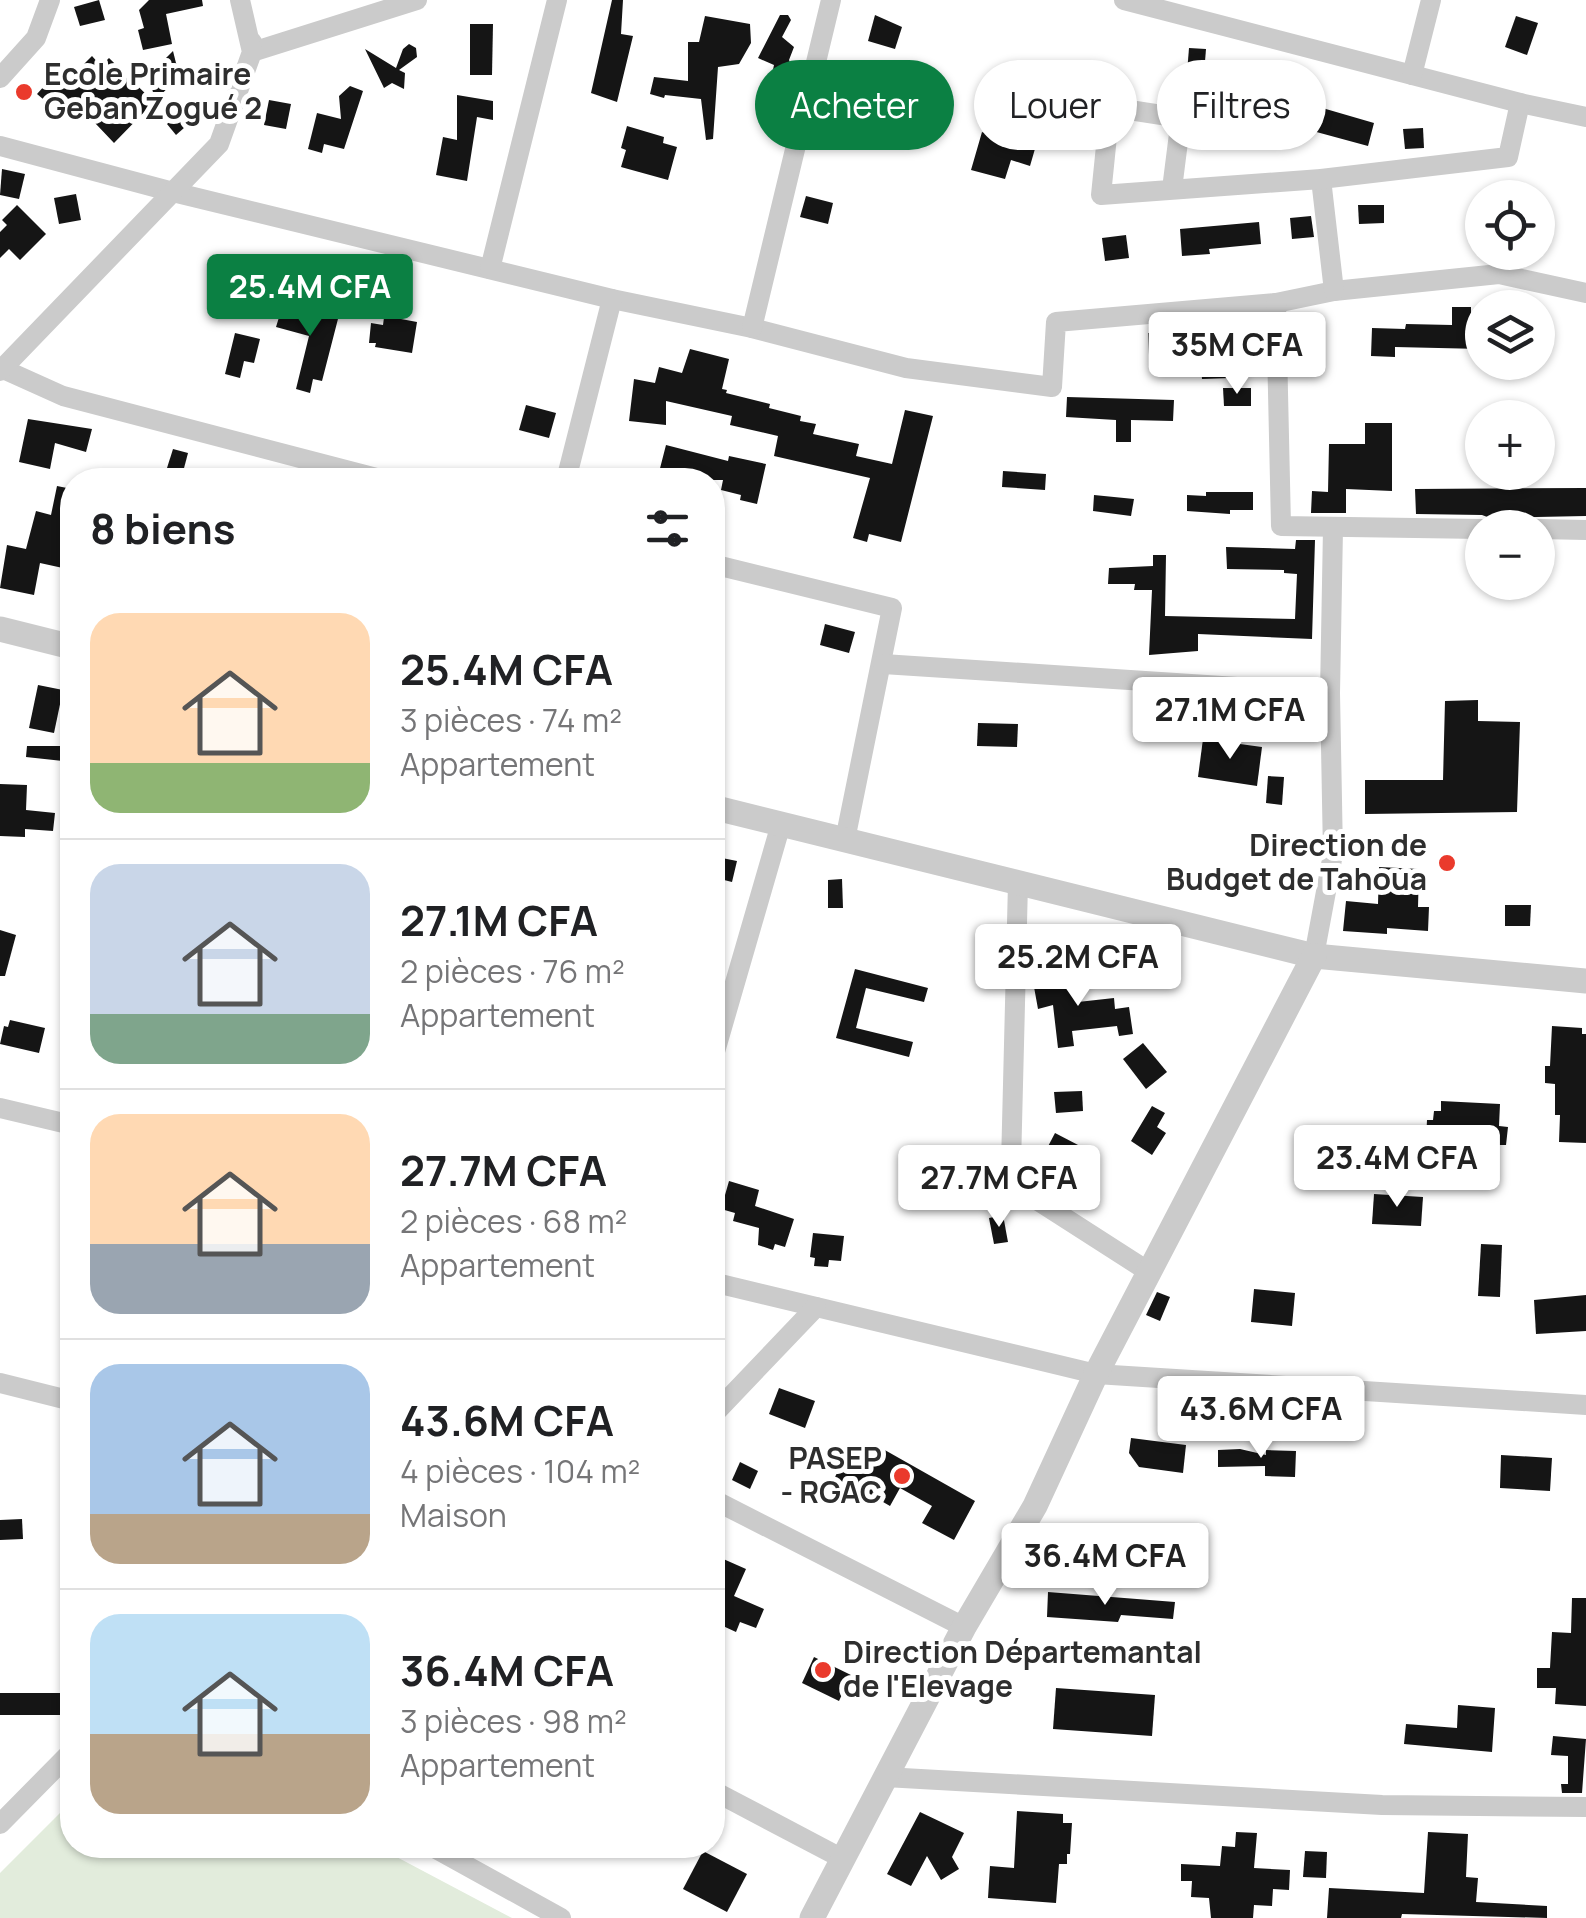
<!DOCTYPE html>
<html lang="fr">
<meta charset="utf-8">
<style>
:root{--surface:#fff;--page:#f2f2f2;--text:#202124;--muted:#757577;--line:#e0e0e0;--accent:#0b8043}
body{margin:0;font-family:Manrope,sans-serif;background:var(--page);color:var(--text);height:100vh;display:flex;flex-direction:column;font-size:38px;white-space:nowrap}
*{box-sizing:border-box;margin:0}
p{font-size:32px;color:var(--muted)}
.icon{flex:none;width:55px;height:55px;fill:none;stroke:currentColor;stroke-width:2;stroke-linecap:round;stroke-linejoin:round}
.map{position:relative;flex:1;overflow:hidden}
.details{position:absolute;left:60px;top:468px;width:665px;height:1390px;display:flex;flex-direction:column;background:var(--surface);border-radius:40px;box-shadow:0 2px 8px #0004}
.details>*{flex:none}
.top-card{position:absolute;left:755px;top:60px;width:680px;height:90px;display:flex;gap:20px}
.tools{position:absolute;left:1465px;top:180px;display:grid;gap:20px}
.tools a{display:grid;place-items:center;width:90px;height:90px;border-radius:50%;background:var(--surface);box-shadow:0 2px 8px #0004;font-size:50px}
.price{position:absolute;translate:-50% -85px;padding:0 22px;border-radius:10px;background:#fff;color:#222;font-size:32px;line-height:65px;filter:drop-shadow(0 2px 5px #0008)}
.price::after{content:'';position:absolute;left:50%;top:60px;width:30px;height:22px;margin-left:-15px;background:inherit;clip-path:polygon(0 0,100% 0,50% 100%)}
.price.on{background:var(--accent);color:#fff}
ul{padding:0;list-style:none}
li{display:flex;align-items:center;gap:30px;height:250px;padding:0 30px}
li+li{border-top:2px solid var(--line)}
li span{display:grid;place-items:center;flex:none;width:280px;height:200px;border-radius:30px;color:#555}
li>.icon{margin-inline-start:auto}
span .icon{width:120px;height:120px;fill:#fffc;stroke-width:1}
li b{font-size:42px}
h2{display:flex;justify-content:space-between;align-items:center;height:120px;padding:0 30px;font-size:42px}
.chip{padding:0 35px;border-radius:45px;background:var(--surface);box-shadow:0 2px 8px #0004;font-size:35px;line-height:90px}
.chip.on{background:var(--accent);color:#fff}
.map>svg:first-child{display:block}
</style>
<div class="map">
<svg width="1586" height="1918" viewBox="0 0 1586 1918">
<rect width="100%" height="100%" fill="#fff"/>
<polygon fill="#e2ecdc" points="72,1801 72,1845 374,1845 512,1918 0,1918 0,1873"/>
<g fill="#151515">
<polygon points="99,0 105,20 80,26 74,7"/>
<polygon points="149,0 202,0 203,6 166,14 172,44 143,50 138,30 144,28 139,10"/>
<polygon points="612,0 623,0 621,34 633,36 617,102 591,93"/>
<polygon points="780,15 788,15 791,20 782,37 794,47 789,60 794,74 787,71 771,79 774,65 758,58"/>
<polygon points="875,15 902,27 895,49 868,41"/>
<polygon points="705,16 750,24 751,43 739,64 718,67 713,139 706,140 701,99 665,95 664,98 650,94 654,77 688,81 688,42 699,42"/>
<polygon points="1516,16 1538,23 1527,55 1505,47"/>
<polygon points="470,24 493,24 492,75 470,75"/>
<polygon points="409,44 416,48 417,57 399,70 405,73 404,89 392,83 384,88 365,49 396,68 403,49"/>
<polygon points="1189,48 1206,49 1204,74 1187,73"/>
<polygon points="173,51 176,63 184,71 155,101 149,75"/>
<polygon points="92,56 101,66 109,58 154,102 114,143 77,104 72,110 63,102 56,110 37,94 55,74 65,83"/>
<polygon points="1222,69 1246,73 1244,85 1294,94 1296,88 1323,94 1319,107 1374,123 1368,146 1287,124 1282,146 1242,136 1242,133 1213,131"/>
<polygon points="350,86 363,91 344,149 324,144 322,153 308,149 317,113 341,119 339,96"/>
<polygon points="457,95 493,101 493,120 477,117 467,181 436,175 443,137 457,140"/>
<polygon points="269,100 291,104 286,129 264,125"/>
<polygon points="184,109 193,120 176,135 167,124"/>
<polygon points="1011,113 1025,117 1021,129 1039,135 1030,166 1011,160 1005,179 971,170 982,132 988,134 992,121 1007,126"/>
<polygon points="627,126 664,137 663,143 677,147 668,180 621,167 626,150 621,148"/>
<polygon points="1423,128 1424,148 1405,149 1403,129"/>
<polygon points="2,169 25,174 19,199 0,195"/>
<polygon points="76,194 81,220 59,224 54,198"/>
<polygon points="806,196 833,203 828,224 800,217"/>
<polygon points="17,205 46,234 20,260 9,249 0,258 0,232 7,225 2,220"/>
<polygon points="1358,205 1384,205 1384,223 1359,224"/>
<polygon points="1311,216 1314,237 1292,239 1290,218"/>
<polygon points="1259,222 1261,244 1209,249 1210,254 1182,256 1180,229"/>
<polygon points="1126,235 1129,258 1105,261 1102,238"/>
<polygon points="284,301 339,315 322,381 313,379 310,393 296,389 309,336 276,327"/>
<polygon points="1452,307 1471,307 1471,325 1482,326 1482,349 1395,347 1395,357 1371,356 1372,328 1405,329 1406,324 1452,325"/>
<polygon points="385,310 402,313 401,319 417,322 412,353 375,347 376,343 369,343 371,323 383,325"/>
<polygon points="1228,327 1230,378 1202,379 1201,365 1155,368 1155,355 1149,355 1148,333"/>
<polygon points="235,333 260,339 254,363 244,361 240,378 225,374"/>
<polygon points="690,349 729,359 722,389 727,390 726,393 770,404 769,408 801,416 800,421 816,424 813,434 859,444 856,456 892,464 905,410 933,416 901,542 869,534 867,542 853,538 870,478 774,456 778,436 730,425 732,416 666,401 666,425 629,421 634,379 655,383 659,367 682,373"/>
<polygon points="1223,388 1251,388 1251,406 1224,406"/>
<polygon points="1067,397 1174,400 1173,421 1131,420 1131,442 1116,442 1116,420 1066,417"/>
<polygon points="526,405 556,413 549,438 519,430"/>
<polygon points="28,419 92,429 86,452 55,443 50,469 19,462"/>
<polygon points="1365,423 1392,423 1392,491 1346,489 1346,513 1311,513 1312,491 1328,492 1329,444 1365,444"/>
<polygon points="666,445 728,461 729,456 766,464 757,504 740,500 741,495 721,490 723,480 657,480"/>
<polygon points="173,449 188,453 183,472 167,468"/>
<polygon points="1003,471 1046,474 1045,490 1002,487"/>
<polygon points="57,486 72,489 72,570 40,563 34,595 0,588 7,545 26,549 36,511 51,515"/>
<polygon points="1586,488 1586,516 1490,518 1482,515 1416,514 1415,489"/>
<polygon points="1206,492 1253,492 1253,510 1230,510 1230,514 1187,511 1187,495 1206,496"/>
<polygon points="1094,495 1134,499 1131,516 1093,511"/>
<polygon points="1296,540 1315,540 1312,639 1198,634 1198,651 1149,655 1152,590 1134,590 1135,584 1108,584 1109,568 1153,566 1153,555 1166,555 1165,616 1295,619 1297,574 1284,573 1284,570 1227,569 1226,547 1295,549"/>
<polygon points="825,624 855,632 849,653 820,645"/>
<polygon points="38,685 63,690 54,733 29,728"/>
<polygon points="1478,700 1478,721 1520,722 1517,812 1365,814 1365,780 1443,780 1445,701"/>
<polygon points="978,723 1018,724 1017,747 977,746"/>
<polygon points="1203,739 1262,747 1257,786 1198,777"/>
<polygon points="27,746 72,746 72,762 26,757"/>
<polygon points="1268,776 1284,777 1282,805 1266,803"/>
<polygon points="0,784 27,785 26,810 55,813 53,831 25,829 25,837 0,836"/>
<polygon points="722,858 737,861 732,882 712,877 712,859 721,861"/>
<polygon points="1379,867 1419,869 1418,907 1429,907 1428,931 1387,928 1387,934 1343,931 1346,901 1378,904"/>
<polygon points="842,879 843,908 828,908 828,880"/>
<polygon points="1505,905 1531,905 1530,926 1505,926"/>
<polygon points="0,930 16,935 5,976 0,976"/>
<polygon points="855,969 928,988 924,1002 866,988 856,1028 913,1042 909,1057 836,1038"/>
<polygon points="1072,970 1078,1002 1114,998 1115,1009 1129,1007 1133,1034 1119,1036 1117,1026 1072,1031 1074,1046 1058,1048 1053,1005 1038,1009 1034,987 1047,983 1045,973"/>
<polygon points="10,1020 45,1028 39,1053 0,1044 4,1026 8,1027"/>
<polygon points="1552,1026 1582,1028 1582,1034 1586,1034 1586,1143 1559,1142 1560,1115 1555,1115 1555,1084 1545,1083 1545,1066 1550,1066"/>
<polygon points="1143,1043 1167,1072 1146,1089 1123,1059"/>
<polygon points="1082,1091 1083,1111 1056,1113 1054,1092"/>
<polygon points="1441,1101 1500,1104 1499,1126 1508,1127 1506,1145 1491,1145 1491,1151 1435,1148 1436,1142 1426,1141 1427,1120 1433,1120 1434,1111 1441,1111"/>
<polygon points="1152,1106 1165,1113 1157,1127 1166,1133 1152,1155 1131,1141"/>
<polygon points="1055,1133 1080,1146 1068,1169 1043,1156"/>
<polygon points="729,1181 759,1190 755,1206 794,1219 785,1247 775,1244 773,1250 758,1245 759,1228 733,1221 735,1213 721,1209"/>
<polygon points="1374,1194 1423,1197 1421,1226 1372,1224"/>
<polygon points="1003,1215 1008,1242 994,1244 989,1218"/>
<polygon points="813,1233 844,1236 841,1261 829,1260 828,1267 814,1266 815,1258 810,1257"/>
<polygon points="1481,1244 1502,1245 1500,1297 1478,1296"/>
<polygon points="1254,1289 1295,1293 1292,1326 1251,1322"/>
<polygon points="1157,1292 1170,1297 1160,1321 1146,1315"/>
<polygon points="1586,1295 1586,1331 1536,1334 1534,1300"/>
<polygon points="779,1388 815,1401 805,1428 769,1414"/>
<polygon points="1131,1438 1186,1445 1183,1473 1139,1467 1129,1453"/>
<polygon points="883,1449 975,1501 954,1540 922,1523 932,1506 900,1488 890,1506 850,1483 844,1496 829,1489 848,1451 874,1464"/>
<polygon points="1240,1449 1266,1455 1266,1450 1296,1451 1295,1477 1265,1476 1265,1466 1218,1467 1218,1450"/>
<polygon points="1501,1455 1552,1458 1550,1491 1500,1488"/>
<polygon points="740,1462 758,1471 750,1489 732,1480"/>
<polygon points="22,1519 23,1539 0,1540 0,1520"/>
<polygon points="712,1554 746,1569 734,1596 764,1609 756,1628 740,1622 736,1632 712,1621"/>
<polygon points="1048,1592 1175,1602 1173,1619 1121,1615 1118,1622 1047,1617"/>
<polygon points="1572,1598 1586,1598 1586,1706 1555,1704 1556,1688 1537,1688 1537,1668 1550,1668 1552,1632 1571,1633"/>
<polygon points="814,1657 851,1675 839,1701 802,1683"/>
<polygon points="1056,1688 1155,1695 1152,1736 1053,1729"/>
<rect x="0" y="1693" width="65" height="22"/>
<polygon points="1458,1705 1495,1708 1492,1752 1404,1744 1406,1724 1457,1728"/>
<polygon points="1553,1736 1586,1739 1582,1793 1562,1793 1561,1784 1568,1784 1568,1756 1551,1755"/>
<polygon points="1017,1811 1063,1814 1063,1823 1072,1823 1070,1854 1067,1854 1067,1864 1059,1864 1056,1903 988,1898 990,1866 1014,1868"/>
<polygon points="920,1812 964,1833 952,1857 959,1869 941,1880 927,1856 911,1886 887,1874"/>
<polygon points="1236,1832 1257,1833 1254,1868 1290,1870 1289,1890 1273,1889 1272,1906 1254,1905 1253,1918 1211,1918 1209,1898 1191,1897 1192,1881 1181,1881 1181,1864 1220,1866 1222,1846 1235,1847"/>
<polygon points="1428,1832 1468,1834 1466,1877 1478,1878 1476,1902 1547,1906 1547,1918 1402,1914 1401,1918 1327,1918 1329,1888 1424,1893"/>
<polygon points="703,1851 747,1874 727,1912 683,1889"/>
<polygon points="1305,1851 1327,1852 1326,1878 1303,1877"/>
</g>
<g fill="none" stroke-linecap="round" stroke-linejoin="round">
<g stroke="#cbcbcb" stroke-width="20">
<polyline points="1124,0 1520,103 1586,117"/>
<polyline points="252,42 252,52 417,0"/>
<polyline points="1412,75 1431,0"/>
<polyline points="0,78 36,38 50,0"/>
<polyline points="0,146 173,192 612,299 752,328 906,368 1052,387 1056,322 1276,303 1334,291 1499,274 1586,293"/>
<polyline points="1321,179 1334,291"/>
<polyline points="1172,189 1181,118 1110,107 1101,195 1321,179 1508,157 1520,103"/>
<polyline points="490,269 557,0"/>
<polyline points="1276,303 1281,526 1482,529"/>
<polyline points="752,328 831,0"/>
<polyline points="3,369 63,396 384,480"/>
<polyline points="0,371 219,144 252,52 240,0"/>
<polyline points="566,480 612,299"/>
<polyline points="1538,529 1586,530"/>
<polyline points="712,564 892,608 845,840"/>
<polyline points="883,664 1330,693"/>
<polyline points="1018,883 1011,1165 1026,1193 1149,1272"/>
<polyline points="1314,956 1333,854 1330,693 1333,528"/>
<polyline points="712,1062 781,824"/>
<polyline points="0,1108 72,1125"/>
<polyline points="712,1282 1096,1374 1586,1405"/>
<polyline points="0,1383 72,1401"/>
<polyline points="712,1416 816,1307"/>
<polyline points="712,1499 964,1627"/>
<polyline points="885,1777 1382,1805 1586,1807"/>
<polyline points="712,1790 843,1859"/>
<polyline points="0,1824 72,1751"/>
<polyline points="429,1845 561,1918"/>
</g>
<g stroke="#cbcbcb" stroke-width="25">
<polyline points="0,629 72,647"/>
<polyline points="712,807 1314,956 1586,981"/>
<polyline points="812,1918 964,1627 1035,1506 1096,1374 1314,956"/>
</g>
</g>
<g fill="#ea3a2c" stroke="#fff" stroke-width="4">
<circle cx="24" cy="92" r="10"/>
<circle cx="1447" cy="863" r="10"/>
<circle cx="902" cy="1476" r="10"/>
<circle cx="823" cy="1670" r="10"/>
</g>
<g text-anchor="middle" stroke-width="10" stroke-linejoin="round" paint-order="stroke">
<g font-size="30" font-weight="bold" fill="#2e2e2e" stroke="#fff" text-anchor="start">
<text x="44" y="85">Ecole Primaire<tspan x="44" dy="34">Geban Zogué 2</tspan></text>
<text x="1427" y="856" text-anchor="end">Direction de<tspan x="1427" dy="34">Budget de Tahoua</tspan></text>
<text x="882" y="1469" text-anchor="end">PASEP<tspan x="882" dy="34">- RGAC</tspan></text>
<text x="843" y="1663">Direction Départemantal<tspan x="843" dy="34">de l'Elevage</tspan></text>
</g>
</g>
</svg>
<div class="tools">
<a><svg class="icon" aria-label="locate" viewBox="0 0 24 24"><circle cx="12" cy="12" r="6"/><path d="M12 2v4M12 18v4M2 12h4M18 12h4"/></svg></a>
<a><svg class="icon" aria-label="layers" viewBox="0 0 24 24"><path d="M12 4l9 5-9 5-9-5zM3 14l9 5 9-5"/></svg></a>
<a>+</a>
<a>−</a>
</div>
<b class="price on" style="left:310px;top:339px">25.4M CFA</b>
<b class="price" style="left:1237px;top:397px">35M CFA</b>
<b class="price" style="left:1230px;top:762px">27.1M CFA</b>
<b class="price" style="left:1078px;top:1009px">25.2M CFA</b>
<b class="price" style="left:1397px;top:1210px">23.4M CFA</b>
<b class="price" style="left:999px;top:1230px">27.7M CFA</b>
<b class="price" style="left:1261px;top:1461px">43.6M CFA</b>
<b class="price" style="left:1105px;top:1608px">36.4M CFA</b>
<div class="top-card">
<a class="chip on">Acheter</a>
<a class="chip">Louer</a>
<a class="chip">Filtres</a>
</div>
<section class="details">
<h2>8 biens<svg class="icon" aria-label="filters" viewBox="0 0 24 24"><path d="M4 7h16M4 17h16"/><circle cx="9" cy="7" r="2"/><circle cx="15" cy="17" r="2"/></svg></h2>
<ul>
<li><span style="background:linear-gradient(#ffd9b3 75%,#8fb573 0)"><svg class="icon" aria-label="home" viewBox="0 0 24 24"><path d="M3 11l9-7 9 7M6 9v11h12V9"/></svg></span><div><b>25.4M CFA</b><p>3 pièces · 74 m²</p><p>Appartement</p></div></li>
<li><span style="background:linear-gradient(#c9d6e8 75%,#7fa58c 0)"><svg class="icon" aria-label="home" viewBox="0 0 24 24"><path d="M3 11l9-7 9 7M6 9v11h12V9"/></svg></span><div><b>27.1M CFA</b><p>2 pièces · 76 m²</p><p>Appartement</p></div></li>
<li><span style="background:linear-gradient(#ffd9b3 65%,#9aa5b1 0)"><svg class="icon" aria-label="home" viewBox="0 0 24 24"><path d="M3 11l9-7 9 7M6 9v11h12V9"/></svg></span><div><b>27.7M CFA</b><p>2 pièces · 68 m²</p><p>Appartement</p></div></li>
<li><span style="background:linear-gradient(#a9c7e8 75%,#b9a48a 0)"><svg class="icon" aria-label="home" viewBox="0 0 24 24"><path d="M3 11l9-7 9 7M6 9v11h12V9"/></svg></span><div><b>43.6M CFA</b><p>4 pièces · 104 m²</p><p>Maison</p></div></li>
<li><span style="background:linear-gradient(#bfe0f5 60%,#b9a48a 0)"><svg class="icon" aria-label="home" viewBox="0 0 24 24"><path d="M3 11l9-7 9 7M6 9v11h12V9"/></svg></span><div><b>36.4M CFA</b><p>3 pièces · 98 m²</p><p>Appartement</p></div></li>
</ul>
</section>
</div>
